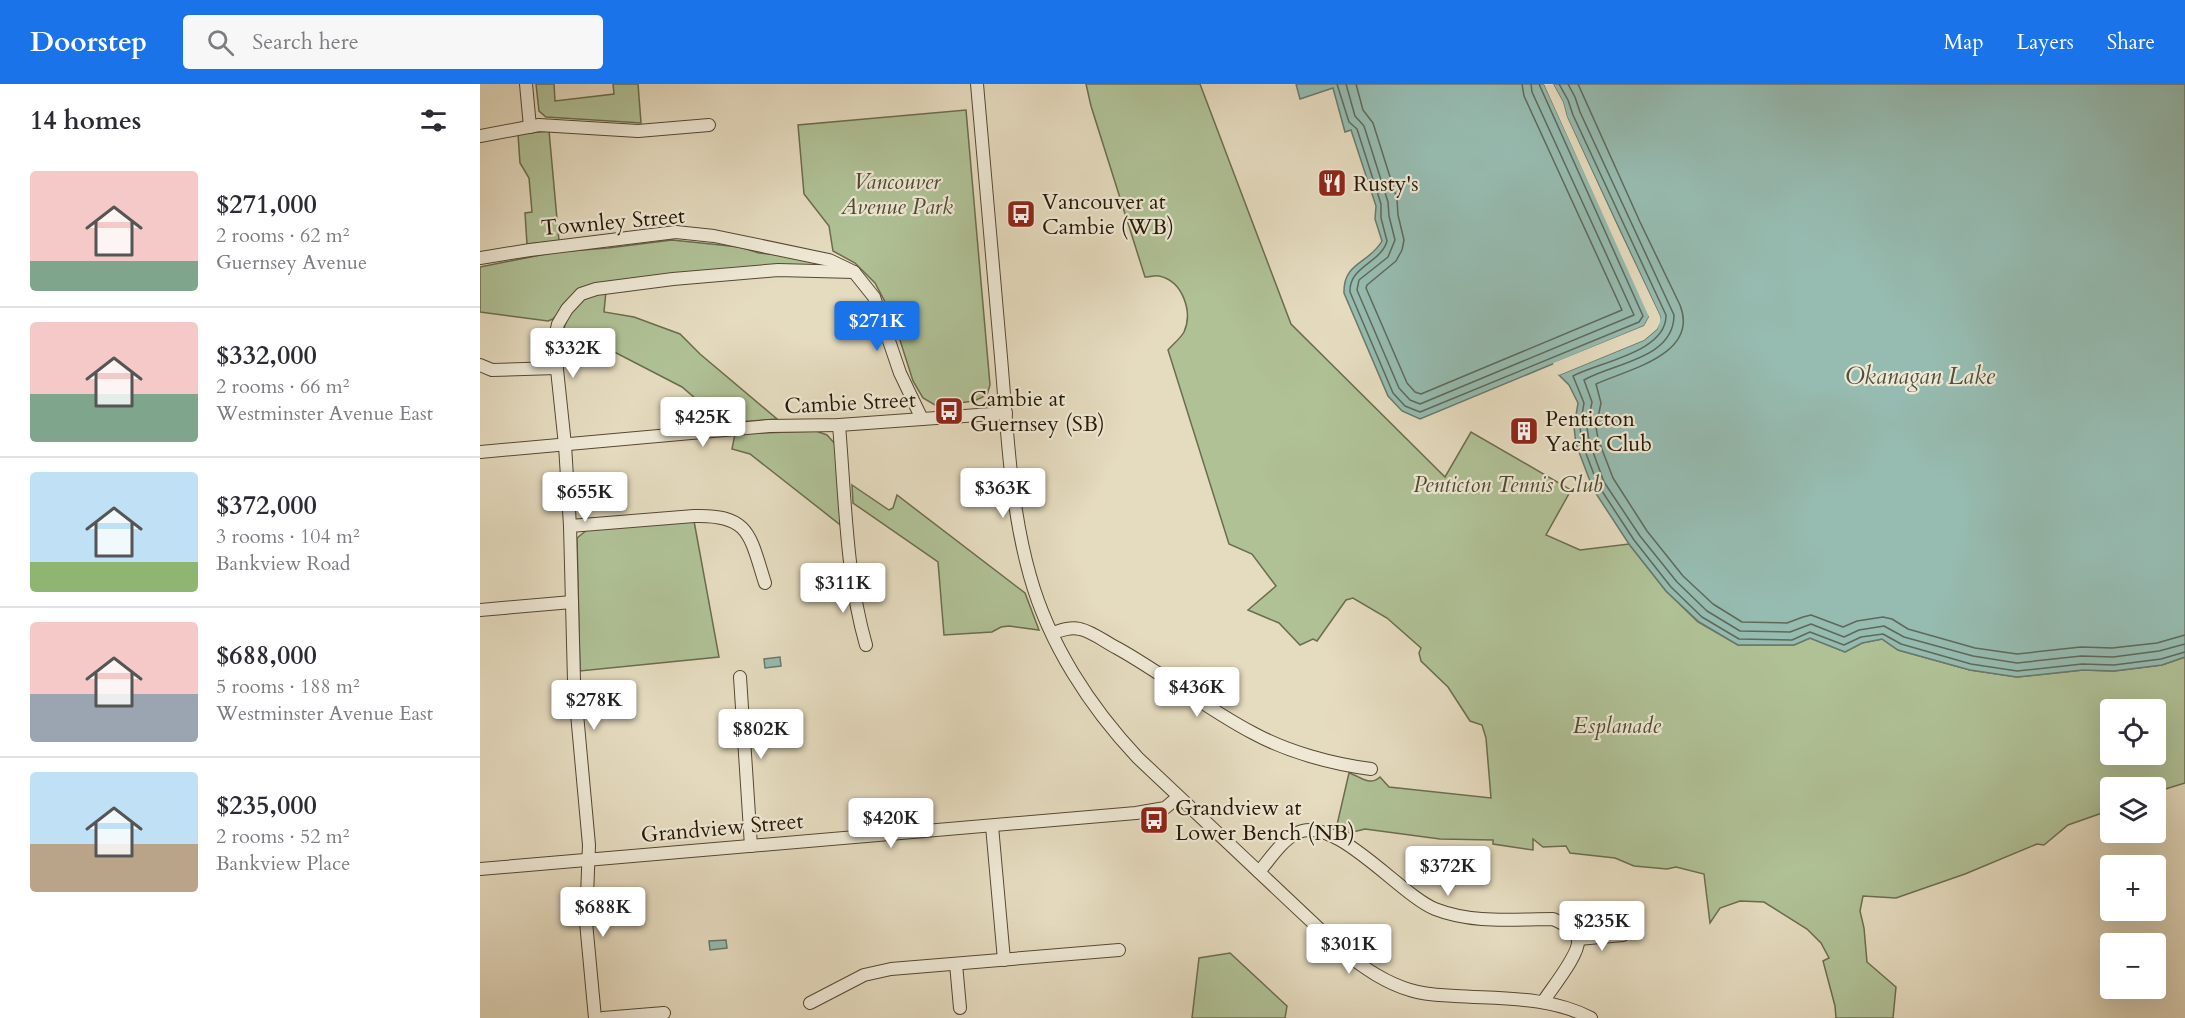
<!DOCTYPE html>
<meta charset="utf-8">
<style>
:root{--surface:#fff;--page:#f7f7f7;--text:#2b2b33;--muted:#7c7c81;--line:#e1e1e2;--accent:#1a73e8}
body{margin:0;font-family:Cardo,serif;background:var(--page);color:var(--text);height:100vh;display:flex;flex-direction:column;font-size:22px;white-space:nowrap}
*{box-sizing:border-box;margin:0}
p{font-size:20px;color:var(--muted)}
.icon{flex:none;width:33px;height:33px;fill:none;stroke:currentColor;stroke-width:2;stroke-linecap:round;stroke-linejoin:round}
.map{position:relative;flex:1;overflow:hidden}
.sheet{display:flex;flex-direction:column;background:var(--surface);width:480px}
.sheet>*{flex:none}
.fabs{position:absolute;left:1620px;top:615px;display:grid;gap:12px}
.fabs a{display:grid;place-items:center;width:66px;height:66px;border-radius:6px;background:var(--surface);box-shadow:0 6px 24px #0002;font-size:30px}
.price{position:absolute;translate:-50% -51px;padding:0 14px;border-radius:6px;background:#fff;color:#222;font-size:20px;line-height:39px;filter:drop-shadow(0 2px 3px #0008)}
.price::after{content:'';position:absolute;left:50%;top:36px;width:18px;height:14px;margin-left:-9px;background:inherit;clip-path:polygon(0 0,100% 0,50% 100%)}
.price.selected{background:var(--accent);color:#fff}
ul{padding:0;list-style:none}
li{display:flex;align-items:center;gap:18px;height:150px;padding:0 30px}
li+li{border-top:2px solid var(--line)}
li span{display:grid;place-items:center;flex:none;width:168px;height:120px;border-radius:6px;color:#555}
li>.icon{margin-inline-start:auto}
span .icon{width:72px;height:72px;fill:#fffc;stroke-width:1}
li b{font-size:26px}
h2{display:flex;justify-content:space-between;align-items:center;height:72px;padding:0 30px;font-size:26px}
header{display:flex;align-items:center;gap:36px;box-sizing:border-box;height:84px;padding:0 30px;background:var(--accent);color:#fff}
header strong{font-size:28px}
nav{display:flex;gap:33px;margin-inline-start:auto;font-size:21px}
.search{width:420px;height:54px;background:var(--page);display:flex;align-items:center;gap:15px;box-sizing:border-box;padding:0 21px;border-radius:6px;color:var(--muted);font-size:22px}
main{display:flex;flex:1;min-height:0}
.map>svg:first-child{display:block}
</style>
<header>
<strong>Doorstep</strong>
<div class="search"><svg class="icon" aria-label="search" viewBox="0 0 24 24"><circle cx="10" cy="10" r="6"/><path d="M15 15l6 6"/></svg>Search here</div>
<nav><a>Map</a><a>Layers</a><a>Share</a></nav>
</header>
<main>
<section class="sheet">
<h2>14 homes<svg class="icon" aria-label="filters" viewBox="0 0 24 24"><path d="M4 7h16M4 17h16"/><circle cx="9" cy="7" r="2"/><circle cx="15" cy="17" r="2"/></svg></h2>
<ul>
<li><span style="background:linear-gradient(#f6c9c9 75%,#7fa58c 0)"><svg class="icon" aria-label="home" viewBox="0 0 24 24"><path d="M3 11l9-7 9 7M6 9v11h12V9"/></svg></span><div><b>$271,000</b><p>2 rooms · 62 m²</p><p>Guernsey Avenue</p></div></li>
<li><span style="background:linear-gradient(#f6c9c9 60%,#7fa58c 0)"><svg class="icon" aria-label="home" viewBox="0 0 24 24"><path d="M3 11l9-7 9 7M6 9v11h12V9"/></svg></span><div><b>$332,000</b><p>2 rooms · 66 m²</p><p>Westminster Avenue East</p></div></li>
<li><span style="background:linear-gradient(#bfe0f5 75%,#8fb573 0)"><svg class="icon" aria-label="home" viewBox="0 0 24 24"><path d="M3 11l9-7 9 7M6 9v11h12V9"/></svg></span><div><b>$372,000</b><p>3 rooms · 104 m²</p><p>Bankview Road</p></div></li>
<li><span style="background:linear-gradient(#f6c9c9 60%,#9aa5b1 0)"><svg class="icon" aria-label="home" viewBox="0 0 24 24"><path d="M3 11l9-7 9 7M6 9v11h12V9"/></svg></span><div><b>$688,000</b><p>5 rooms · 188 m²</p><p>Westminster Avenue East</p></div></li>
<li><span style="background:linear-gradient(#bfe0f5 60%,#b9a48a 0)"><svg class="icon" aria-label="home" viewBox="0 0 24 24"><path d="M3 11l9-7 9 7M6 9v11h12V9"/></svg></span><div><b>$235,000</b><p>2 rooms · 52 m²</p><p>Bankview Place</p></div></li>
</ul>
</section>
<div class="map">
<svg width="1705" height="934" viewBox="0 0 1705 934">
<rect width="100%" height="100%" fill="#e5dbbf"/>
<filter id="stains"><feTurbulence type="fractalNoise" baseFrequency=".00333" numOctaves="4"/><feColorMatrix values="0 0 0 0 .2 0 0 0 0 .09 0 0 0 0 .02 0 0 0 .5 -.17"/></filter>
<radialGradient id="worn" r=".72"><stop offset=".6" stop-color="#630" stop-opacity="0"/><stop offset="1" stop-color="#630" stop-opacity=".3"/></radialGradient>
<g fill="#b0c196" stroke="#6b6c4e" stroke-width="1.5" fill-rule="evenodd">
<polygon points="56,0 74,0 75,17 134,10 133,0 158,0 161,39 66,33 59,27"/>
<path d="M 606,0 L 720,0 L 811,240 L 965,393 L 991,348 L 1091,406 L 1066,451 L 1100,466 L 1149,460 L 1186,507 L 1218,538 L 1258,561 L 1314,561 L 1330,554 L 1365,568 L 1382,559 L 1402,555 L 1418,566 L 1490,586 L 1537,593 L 1603,586 L 1634,587 L 1682,581 L 1705,573 L 1705,699 L 1676,708 L 1676,704 L 1630,704 L 1630,722 L 1624,724 L 1625,728 L 1588,741 L 1564,761 L 1557,760 L 1485,790 L 1416,814 L 1383,812 L 1380,827 L 1384,844 L 1387,878 L 1416,903 L 1413,934 L 1356,934 L 1355,922 L 1343,877 L 1349,874 L 1341,859 L 1327,845 L 1284,818 L 1260,817 L 1240,824 L 1230,839 L 1224,790 L 1196,783 L 1187,785 L 1154,782 L 1135,774 L 1090,769 L 1086,762 L 1063,763 L 1053,755 L 1053,766 L 1013,760 L 1013,756 L 960,755 L 885,745 L 865,750 L 856,745 L 869,689 C 880,692 889,703 900,693 L 909,703 L 1011,714 L 1006,654 L 1002,641 L 990,637 L 968,603 L 941,577 L 939,569 L 941,564 L 907,534 L 873,514 L 866,516 L 837,557 L 833,555 L 820,561 L 799,539 L 768,526 L 796,502 L 772,470 L 749,460 L 688,266 C 693,260 700,255 704,248 C 713,228 703,197 679,192 C 675,191 669,193 665,193 L 611,22 ZM 1630,626 L 1676,626 L 1676,670 L 1630,670 Z"/>
<polygon points="486,26 510,301 507,311 494,317 463,321 455,321 443,314 433,297 412,231 395,199 375,179 353,167 349,142 324,110 318,41"/>
<polygon points="69,47 79,157 47,160 45,129 52,128 49,94 40,79 38,50"/>
<polygon points="192,156 260,163 279,169 342,176 354,181 96,210 73,235 68,237 0,228 0,183 76,168 128,164"/>
<polygon points="126,207 124,228 154,233 200,250 220,270 297,335 244,339 202,303 90,245 84,247 81,252 89,230 103,215"/>
<polygon points="336,347 347,351 356,361 363,443 270,370 252,365 255,350"/>
<polygon points="372,401 409,426 413,424 417,411 545,509 559,546 529,542 521,543 512,548 464,551 458,478 373,419"/>
<polygon points="214,437 239,573 100,587 97,454 107,446"/>
<polygon points="750,869 807,922 805,934 712,934 719,874"/>
</g>
<g fill="#96bbb0" stroke="#69796c" stroke-width="1.5">
<path d="M 816,0 L 1064,0 L 1169,229 L 1169,233 L 1164,242 L 940,335 L 922,327 L 908,312 L 864,209 C 863,178 889,180 902,157 L 895,135 L 896,122 L 871,46 L 865,48 L 853,4 L 820,15 Z"/>
<polygon points="1073,0 1705,0 1705,573 1682,581 1634,587 1603,586 1537,593 1490,586 1418,566 1402,555 1382,559 1365,568 1330,554 1314,561 1258,561 1219,538 1186,507 1149,460 1113,405 1096,360 1094,343 1098,319 1089,301 1079,291 1164,256 1177,245 1180,232 1087,33 1083,18"/>
<polygon points="300,573 301,582 285,584 284,575"/>
<polygon points="246,856 247,864 230,866 229,857"/>
</g>
<g fill="#e5dbbf">
<polygon points="1064,0 1067,0 1172,228 1172,233 1166,245 1074,282 1073,279 1164,242 1169,233"/>
<polygon points="1070,0 1073,0 1083,18 1087,33 1140,148 1180,232 1180,238 1177,245 1164,256 1079,291 1078,289 1163,253 1174,244 1177,232"/>
</g>
<g fill="none" stroke-linecap="round" stroke-linejoin="round">
<g stroke="#5e695a" stroke-width="1.5">
<path d="M 857,0 L 869,38 L 877,45 L 901,120 L 901,134 L 907,157 C 901,179 869,182 870,208 L 913,309 L 925,322 L 940,328 L 1159,238 L 1163,232 L 1059,0"/>
<polyline points="866,0 875,32 884,42 908,118 909,132 915,156 908,173 879,196 877,206 919,304 930,316 940,320 1154,231 1052,8 1051,0"/>
<polyline points="876,0 883,26 893,39 917,115 918,131 924,156 922,166 916,177 887,201 886,204 927,299 935,308 941,310 1142,226 1044,12 1042,0"/>
<path d="M 1079,0 L 1088,16 L 1093,31 L 1186,231 C 1187,268 1119,278 1093,292 L 1104,319 L 1100,343 L 1102,359 L 1118,401 L 1154,456 L 1191,503 L 1222,533 L 1259,555 L 1312,556 L 1330,548 L 1364,561 L 1381,553 L 1403,550 L 1421,560 L 1491,580 L 1537,587 L 1602,580 L 1634,581 L 1681,575 L 1705,568"/>
<path d="M 1088,0 L 1095,13 L 1100,28 L 1194,231 C 1194,275 1133,279 1104,296 L 1112,318 L 1107,343 L 1109,357 L 1124,398 L 1160,452 L 1197,498 L 1227,527 L 1260,547 L 1310,548 L 1331,540 L 1364,553 L 1379,546 L 1404,542 L 1424,553 L 1493,572 L 1537,579 L 1601,572 L 1633,573 L 1679,567 L 1705,560"/>
<path d="M 1098,0 L 1160,138 L 1200,221 C 1220,271 1146,286 1116,300 L 1121,319 L 1116,343 L 1118,355 L 1133,394 L 1167,447 L 1203,492 L 1233,520 L 1262,538 L 1307,539 L 1323,533 L 1331,531 L 1363,543 L 1377,537 L 1403,533 L 1412,535 L 1428,545 L 1495,564 L 1537,570 L 1601,563 L 1632,564 L 1677,559 L 1705,551"/>
</g>
<g stroke="#564834" stroke-width="14">
<g id="minor">
<polyline points="46,0 50,43"/>
<path d="M 497,0 C 505,87 512,175 520,262 C 527,338 529,418 550,492 C 569,560 610,623 658,674 L 866,870 C 886,885 906,899 930,906 C 945,911 960,911 975,912 C 1021,915 1069,912 1111,934"/>
<polyline points="0,52 59,41 158,47 229,41"/>
<polyline points="0,174 50,166 196,148 234,152 349,176 374,188 394,213 420,289 442,335"/>
<polyline points="0,281 12,286 77,284"/>
<path d="M 359,341 C 365,412 366,492 386,561"/>
<polyline points="0,368 289,342 359,341 526,329"/>
<path d="M 90,442 L 214,432 C 270,430 270,452 285,499"/>
<polyline points="0,526 92,518"/>
<path d="M 573,549 C 582,546 590,543 600,545 C 613,548 625,558 637,564 C 684,590 725,624 773,649 C 808,668 852,680 891,685"/>
<polyline points="260,593 271,762"/>
<polyline points="512,742 524,876"/>
<polyline points="0,785 656,729 685,724 698,713"/>
<path d="M 779,788 C 790,775 802,756 817,749 C 854,729 920,811 955,825 C 993,840 1034,835 1073,835 C 1082,839 1096,845 1098,856 C 1100,870 1071,905 1063,918"/>
<polyline points="1098,855 1143,851"/>
<polyline points="476,880 480,924"/>
<polyline points="330,919 384,891 411,885 639,866"/>
<polyline points="115,934 106,838 109,761 94,597 90,442 85,361 74,257 78,240 87,225 101,210 116,205 193,195 298,186 374,188"/>
<polyline points="123,934 184,929"/>
</g>
</g>
<use href="#minor" stroke="#eee8d5" stroke-width="12"/>
</g>
<defs>
<g id="restaurant-square" transform="scale(1.5)"><rect x="-9" y="-9" width="18" height="18" rx="4" fill="#8f2418" stroke="#eee8d5"/><path d="M-5-6h1v4h1v-4h1v4h1v-4h1v5L-1.5 .5V6h-2V.5L-5-1ZM5-6V6H3V1.5H1.5Q1.5-4 5-6Z" fill="#fff"/></g>
<g id="bus-square" transform="scale(1.5)"><rect x="-9" y="-9" width="18" height="18" rx="4" fill="#8f2418" stroke="#eee8d5"/><path d="M-5-6H5V4H4V6H2V4H-2V6H-4V4H-5ZM-3.5-4V0h7V-4ZM-3.5 1.2v1.5H-2V1.2ZM2 1.2v1.5H3.5V1.2Z" fill="#fff"/></g>
<g id="building-square" transform="scale(1.5)"><rect x="-9" y="-9" width="18" height="18" rx="4" fill="#8f2418" stroke="#eee8d5"/><path d="M-4-6H4V6H1V3H-1V6H-4ZM-2.5-4.3h1.7v1.8h-1.7ZM.8-4.3h1.7v1.8H.8ZM-2.5-1h1.7V.8h-1.7ZM.8-1h1.7V.8H.8Z" fill="#fff"/></g>
</defs>
<g fill-rule="evenodd">
<use href="#restaurant-square" x="852" y="99"/>
<use href="#bus-square" x="541" y="130"/>
<use href="#bus-square" x="469" y="327"/>
<use href="#building-square" x="1044" y="347"/>
<use href="#bus-square" x="674" y="736"/>
</g>
<g text-anchor="middle" stroke-width="4.5" stroke-linejoin="round" paint-order="stroke">
<g font-size="22" font-style="italic" fill="#4f4a30" stroke="#eee8d5">
<text x="417" y="105">Vancouver<tspan x="417" dy="25">Avenue Park</tspan></text>
<text x="1028" y="408">Penticton Tennis Club</text>
<text x="1137" y="649">Esplanade</text>
</g>
<g font-size="22" fill="#261705" stroke="#eee8d5" text-anchor="start">
<text x="873" y="107">Rusty's</text>
<text x="562" y="125">Vancouver at<tspan x="562" dy="25">Cambie (WB)</tspan></text>
<text x="490" y="322">Cambie at<tspan x="490" dy="25">Guernsey (SB)</tspan></text>
<text x="1065" y="342">Penticton<tspan x="1065" dy="25">Yacht Club</tspan></text>
<text x="695" y="731">Grandview at<tspan x="695" dy="25">Lower Bench (NB)</tspan></text>
</g>
<g font-size="22" fill="#261705" stroke="#eee8d5">
<text transform="translate(133 137) rotate(-5)" y="8">Townley Street</text>
<text transform="translate(370 318) rotate(-3)" y="8">Cambie Street</text>
<text transform="translate(242 743) rotate(-5)" y="8">Grandview Street</text>
</g>
<g font-size="24" font-style="italic" fill="#4d5041" stroke="#eee8d5">
<text x="1440" y="300">Okanagan Lake</text>
</g>
</g>
<rect width="100%" height="100%" filter="url(#stains)"/>
<rect width="100%" height="100%" fill="url(#worn)"/>
</svg>
<div class="fabs">
<a><svg class="icon" aria-label="locate" viewBox="0 0 24 24"><circle cx="12" cy="12" r="6"/><path d="M12 2v4M12 18v4M2 12h4M18 12h4"/></svg></a>
<a><svg class="icon" aria-label="layers" viewBox="0 0 24 24"><path d="M12 4l9 5-9 5-9-5zM3 14l9 5 9-5"/></svg></a>
<a>+</a>
<a>−</a>
</div>
<b class="price selected" style="left:397px;top:268px">$271K</b>
<b class="price" style="left:93px;top:295px">$332K</b>
<b class="price" style="left:223px;top:364px">$425K</b>
<b class="price" style="left:523px;top:435px">$363K</b>
<b class="price" style="left:105px;top:439px">$655K</b>
<b class="price" style="left:363px;top:530px">$311K</b>
<b class="price" style="left:717px;top:634px">$436K</b>
<b class="price" style="left:114px;top:647px">$278K</b>
<b class="price" style="left:281px;top:676px">$802K</b>
<b class="price" style="left:411px;top:765px">$420K</b>
<b class="price" style="left:968px;top:813px">$372K</b>
<b class="price" style="left:123px;top:854px">$688K</b>
<b class="price" style="left:1122px;top:868px">$235K</b>
<b class="price" style="left:869px;top:891px">$301K</b>
</div>
</main>
